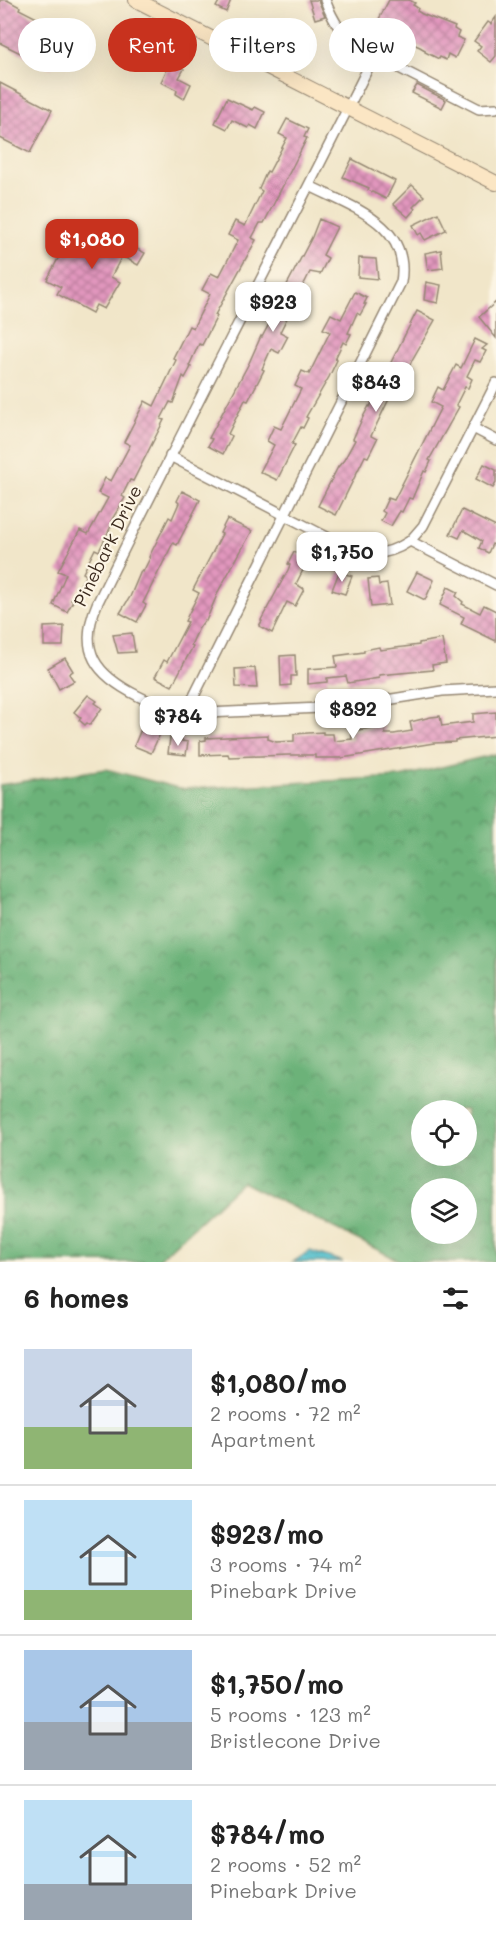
<!DOCTYPE html>
<meta charset="utf-8">
<style>
:root{--surface:#fff;--page:#f2f2f2;--text:#222;--muted:#767676;--line:#e0e0e0;--accent:#c8321e}
body{margin:0;font-family:Mali,sans-serif;background:var(--page);color:var(--text);height:100vh;display:flex;flex-direction:column;font-size:22px;white-space:nowrap}
*{box-sizing:border-box;margin:0}
p{font-size:20px;color:var(--muted)}
.icon{flex:none;width:33px;height:33px;fill:none;stroke:currentColor;stroke-width:2;stroke-linecap:round;stroke-linejoin:round}
.map{position:relative;height:1262px;overflow:hidden}
.drawer{display:flex;flex-direction:column;background:var(--surface);flex:1}
.drawer>*{flex:none}
.top-card{position:absolute;left:18px;top:18px;width:460px;height:54px;display:flex;gap:12px}
.fabs{position:absolute;left:411px;top:1100px;display:grid;gap:12px}
.fabs a{display:grid;place-items:center;width:66px;height:66px;border-radius:50%;background:var(--surface);box-shadow:0 6px 24px #0002;font-size:30px}
.price{position:absolute;translate:-50% -51px;padding:0 14px;border-radius:12px;background:#fff;color:#222;font-size:20px;line-height:39px;filter:drop-shadow(0 2px 3px #0008)}
.price::after{content:'';position:absolute;left:50%;top:36px;width:18px;height:14px;margin-left:-9px;background:inherit;clip-path:polygon(0 0,100% 0,50% 100%)}
.price.on{background:var(--accent);color:#fff}
ul{padding:0;list-style:none}
li{display:flex;align-items:center;gap:18px;height:150px;padding:0 24px}
li+li{border-top:2px solid var(--line)}
li span{display:grid;place-items:center;flex:none;width:168px;height:120px;border-radius:0px;color:#555}
li>.icon{margin-inline-start:auto}
span .icon{width:72px;height:72px;fill:#fffc;stroke-width:1}
li b{font-size:26px}
h2{display:flex;justify-content:space-between;align-items:center;height:72px;padding:0 24px;font-size:26px}
.chip{padding:0 21px;border-radius:27px;background:var(--surface);box-shadow:0 6px 24px #0002;font-size:21px;line-height:54px}
.chip.on{background:var(--accent);color:#fff}
.map>svg:first-child{display:block}
</style>
<div class="map">
<svg width="496" height="1262" viewBox="0 0 496 1262">
<defs>
<pattern id="forest-crowns" width="20" height="18" patternUnits="userSpaceOnUse" patternTransform="scale(1.5)"><rect width="20" height="18" fill="#6cb279"/><path d="M2 6a3 3 0 1 1 6 0M12 15a3 3 0 1 1 6 0" fill="none" stroke="#5a9163"/></pattern>
<pattern id="water-rules" width="6" height="5" patternUnits="userSpaceOnUse" patternTransform="scale(1.5)"><rect width="6" height="5" fill="#5bc7d4"/><path d="M0 2.5h6" fill="none" stroke="#4ca2ab"/></pattern>
<pattern id="building-cross-hatch" width="8" height="8" patternUnits="userSpaceOnUse" patternTransform="scale(1.5)"><rect width="8" height="8" fill="#e297be"/><path d="M0 0l8 8M0 8l8-8" fill="none" stroke="#b87b9a"/></pattern>
</defs>
<rect width="100%" height="100%" fill="#fcf5e5"/>
<filter id="ink" filterUnits="userSpaceOnUse"><feTurbulence type="fractalNoise" baseFrequency=".0167" numOctaves="2"/><feDisplacementMap in="SourceGraphic" scale="12" xChannelSelector="R" yChannelSelector="G"/><feConvolveMatrix kernelMatrix="1 2 1 2 8 2 1 2 1" color-interpolation-filters="sRGB"/></filter>
<filter id="wash" filterUnits="userSpaceOnUse"><feTurbulence type="fractalNoise" baseFrequency=".008" numOctaves="4" result="noise"/><feDisplacementMap in="SourceGraphic" scale="24" xChannelSelector="R" yChannelSelector="G"/><feGaussianBlur stdDeviation="1.35" result="paint"/><feColorMatrix in="noise" values="0 0 0 0 0 0 0 0 0 0 0 0 0 0 0 0 0 1.4 0 .05"/><feComposite in="paint" operator="in"/></filter>
<g filter="url(#wash)">
<rect width="100%" height="100%" fill="#f1e6c9"/>
<path fill="url(#forest-crowns)" stroke="#546e4c" stroke-width="1.5" fill-rule="evenodd" d="M 496,754 L 496,1262 L 402,1262 L 242,1182 L 156,1262 L 0,1262 L 0,785 L 106,769 L 182,789 L 400,777 ZM 422,1110 L 466,1110 L 466,1155 L 422,1155 ZM 422,1188 L 466,1188 L 466,1233 L 422,1233 Z"/>
<polygon fill="url(#water-rules)" stroke="#4b7879" stroke-width="1.5" points="310,1251 343,1262 293,1262"/>
<g id="blocks">
<g fill="url(#building-cross-hatch)">
<polygon points="0,0 7,0 20,7 19,9 68,34 51,68 0,43"/>
<polygon points="220,0 231,0 226,12 216,7"/>
<polygon points="309,0 318,0 325,16 315,19"/>
<polygon points="389,0 409,0 415,3 413,5 418,8 417,11 422,14 455,27 454,29 459,32 457,37 464,40 455,58 448,54 446,60 440,57 439,59 425,52 425,50 420,47 388,33 389,31 383,28 386,23 379,19"/>
<polygon points="496,17 496,56 491,62 477,51 481,46 474,41 488,22 491,24"/>
<polygon points="169,65 175,68 176,65 184,69 179,78 191,84 184,99 176,94 177,90 161,82"/>
<polygon points="0,83 52,110 30,153 0,138"/>
<polygon points="417,85 446,100 442,108 412,93"/>
<polygon points="227,98 253,110 255,107 265,112 257,129 250,125 248,128 232,120 227,129 215,123"/>
<polygon points="287,119 308,129 304,137 307,138 264,223 260,223 252,238 256,240 215,315 217,316 202,345 199,344 189,366 191,367 185,378 183,376 173,403 170,402 161,419 164,420 133,481 130,480 122,496 125,498 111,521 113,522 99,551 95,549 83,573 86,575 71,600 73,601 67,612 53,605 66,574 58,571 80,530 88,534 108,498 98,493 105,478 111,481 130,445 124,442 145,401 154,406 176,360 173,358 189,326 193,328 210,294 202,290 211,273 219,277 238,240 228,235 235,221 245,226 262,191 259,189 267,171 269,172 287,138 279,134"/>
<polygon points="352,159 395,181 386,199 368,190 369,188 343,177"/>
<polygon points="412,185 424,196 413,207 415,209 408,217 393,204"/>
<polygon points="438,213 446,230 425,240 421,233 418,235 413,225"/>
<polygon points="319,219 337,227 323,255 328,258 320,274 310,272 280,332 288,336 279,353 271,349 262,369 264,370 248,401 245,400 228,434 232,436 223,454 208,446 212,439 209,438 249,363 261,336 262,337 276,311 279,300 312,237"/>
<polygon points="93,226 145,253 138,265 122,256 111,277 120,282 104,309 96,305 92,313 57,294 61,287 47,280 63,249 76,255 80,247 82,248"/>
<polygon points="441,250 443,268 428,270 425,253"/>
<polygon points="359,258 376,259 378,279 358,277"/>
<polygon points="426,282 441,285 438,303 424,300"/>
<polygon points="355,292 367,298 364,304 366,304 360,315 357,313 348,333 351,334 346,344 343,342 335,359 337,360 329,377 306,417 308,418 303,428 301,427 292,444 295,445 277,480 260,472 274,445 267,441 274,426 281,429 301,389 295,386 302,371 309,374 330,332 323,329 331,314 341,319"/>
<polygon points="496,302 496,338 479,317"/>
<polygon points="417,311 435,320 412,360 396,397 391,395 371,436 377,439 368,457 365,456 336,515 318,506 338,467 344,460 355,440 353,439 363,417 369,406 370,407 378,388"/>
<polygon points="475,339 487,345 482,349 486,351 480,362 475,360 467,376 472,379 468,388 465,387 456,405 459,407 429,460 431,461 426,472 424,471 412,499 409,498 402,512 400,511 391,526 381,521 385,513 382,511 388,498 394,500 441,407 431,402 438,387 443,390 456,365 461,368"/>
<polygon points="484,464 496,470 496,483 493,488 476,479"/>
<polygon points="182,491 200,500 177,545 173,543 143,603 146,605 137,622 120,613 130,597 141,571 143,572 150,558 149,557 169,517 172,519 179,503 177,501"/>
<polygon points="462,510 496,527 496,546 492,544 488,553 479,548 482,541 463,530 459,538 450,534"/>
<polygon points="227,519 252,531 219,590 206,621 205,620 199,628 191,645 193,646 172,686 155,677 164,660 167,662 188,622 185,621 199,593 193,590 222,534 220,533"/>
<polygon points="294,552 308,560 296,584 304,589 295,606 287,602 272,633 259,626 262,621 261,620 288,570 290,565 288,564"/>
<polygon points="339,572 352,576 345,594 332,590"/>
<polygon points="417,572 434,580 425,600 407,591"/>
<polygon points="378,578 379,585 387,584 390,605 371,607 368,579"/>
<polygon points="448,587 458,592 456,596 463,602 462,604 480,613 484,605 496,611 496,641 461,624 464,617 440,605"/>
<polygon points="64,626 63,646 44,646 44,627"/>
<polygon points="132,633 135,652 118,653 113,635"/>
<polygon points="442,639 446,663 432,665 433,670 379,675 379,678 348,683 346,676 327,678 327,682 308,684 308,669 337,667 335,656 364,652 364,650 379,647 380,650 419,645 419,643"/>
<polygon points="295,655 296,676 291,676 291,685 281,686 280,656"/>
<polygon points="65,658 73,671 69,674 74,681 59,689 48,668"/>
<polygon points="255,668 257,688 236,687 235,669"/>
<polygon points="88,695 97,701 95,703 102,708 90,725 87,723 85,725 79,720 81,718 74,712"/>
<polygon points="496,712 496,736 455,740 455,742 434,743 342,758 315,758 315,755 289,755 229,757 228,754 200,755 200,741 206,740 206,738 268,735 268,739 276,742 294,741 294,734 323,732 323,734 333,734 334,741 352,739 351,731 384,726 385,734 394,734 412,731 410,722 431,717 440,716 442,726 473,722 473,714"/>
<polygon points="142,727 160,734 151,753 134,746"/>
<polygon points="170,738 182,739 182,741 188,742 186,755 168,753"/>
</g>
</g>
</g>
<g filter="url(#ink)">
<use href="#blocks" fill-opacity="0" stroke="#968874" stroke-width="1.5"/>
<g fill="none" stroke-linecap="round" stroke-linejoin="round">
<g stroke="#968874" stroke-width="12">
<g id="street">
<path d="M 325,0 C 333,21 342,36 362,49 L 479,109 L 496,108"/>
<path d="M 374,56 C 283,239 187,420 97,604 C 77,651 96,675 138,696 C 153,704 168,711 185,714 L 343,707 L 442,691 L 496,688"/>
<polyline points="473,428 496,440"/>
<path d="M 170,456 L 354,551 C 374,557 392,553 410,541 L 496,585"/>
<polyline points="410,541 423,526 496,383"/>
<path d="M 185,714 L 401,282 C 411,224 351,207 310,186"/>
</g>
</g>
<g stroke="#968874" stroke-width="16">
<polyline id="secondary" points="136,0 496,183"/>
</g>
<use href="#street" stroke="#fff" stroke-width="9"/>
<use href="#secondary" stroke="#fbe6c4" stroke-width="14"/>
</g>
</g>
<g text-anchor="middle" stroke-width="4.5" stroke-linejoin="round" paint-order="stroke">
<g font-size="18" fill="#3b2a1e" stroke="#fcf5e5">
<text transform="translate(108 546) rotate(-64)" y="6">Pinebark Drive</text>
</g>
</g>
</svg>
<div class="fabs">
<a><svg class="icon" aria-label="locate" viewBox="0 0 24 24"><circle cx="12" cy="12" r="6"/><path d="M12 2v4M12 18v4M2 12h4M18 12h4"/></svg></a>
<a><svg class="icon" aria-label="layers" viewBox="0 0 24 24"><path d="M12 4l9 5-9 5-9-5zM3 14l9 5 9-5"/></svg></a>
</div>
<b class="price on" style="left:92px;top:270px">$1,080</b>
<b class="price" style="left:273px;top:333px">$923</b>
<b class="price" style="left:376px;top:413px">$843</b>
<b class="price" style="left:342px;top:583px">$1,750</b>
<b class="price" style="left:353px;top:740px">$892</b>
<b class="price" style="left:178px;top:747px">$784</b>
<div class="top-card">
<a class="chip">Buy</a>
<a class="chip on">Rent</a>
<a class="chip">Filters</a>
<a class="chip">New</a>
</div>
</div>
<section class="drawer">
<h2>6 homes<svg class="icon" aria-label="filters" viewBox="0 0 24 24"><path d="M4 7h16M4 17h16"/><circle cx="9" cy="7" r="2"/><circle cx="15" cy="17" r="2"/></svg></h2>
<ul>
<li><span style="background:linear-gradient(#c9d6e8 65%,#8fb573 0)"><svg class="icon" aria-label="home" viewBox="0 0 24 24"><path d="M3 11l9-7 9 7M6 9v11h12V9"/></svg></span><div><b>$1,080/mo</b><p>2 rooms · 72 m²</p><p>Apartment</p></div></li>
<li><span style="background:linear-gradient(#bfe0f5 75%,#8fb573 0)"><svg class="icon" aria-label="home" viewBox="0 0 24 24"><path d="M3 11l9-7 9 7M6 9v11h12V9"/></svg></span><div><b>$923/mo</b><p>3 rooms · 74 m²</p><p>Pinebark Drive</p></div></li>
<li><span style="background:linear-gradient(#a9c7e8 60%,#9aa5b1 0)"><svg class="icon" aria-label="home" viewBox="0 0 24 24"><path d="M3 11l9-7 9 7M6 9v11h12V9"/></svg></span><div><b>$1,750/mo</b><p>5 rooms · 123 m²</p><p>Bristlecone Drive</p></div></li>
<li><span style="background:linear-gradient(#bfe0f5 70%,#9aa5b1 0)"><svg class="icon" aria-label="home" viewBox="0 0 24 24"><path d="M3 11l9-7 9 7M6 9v11h12V9"/></svg></span><div><b>$784/mo</b><p>2 rooms · 52 m²</p><p>Pinebark Drive</p></div></li>
</ul>
</section>
